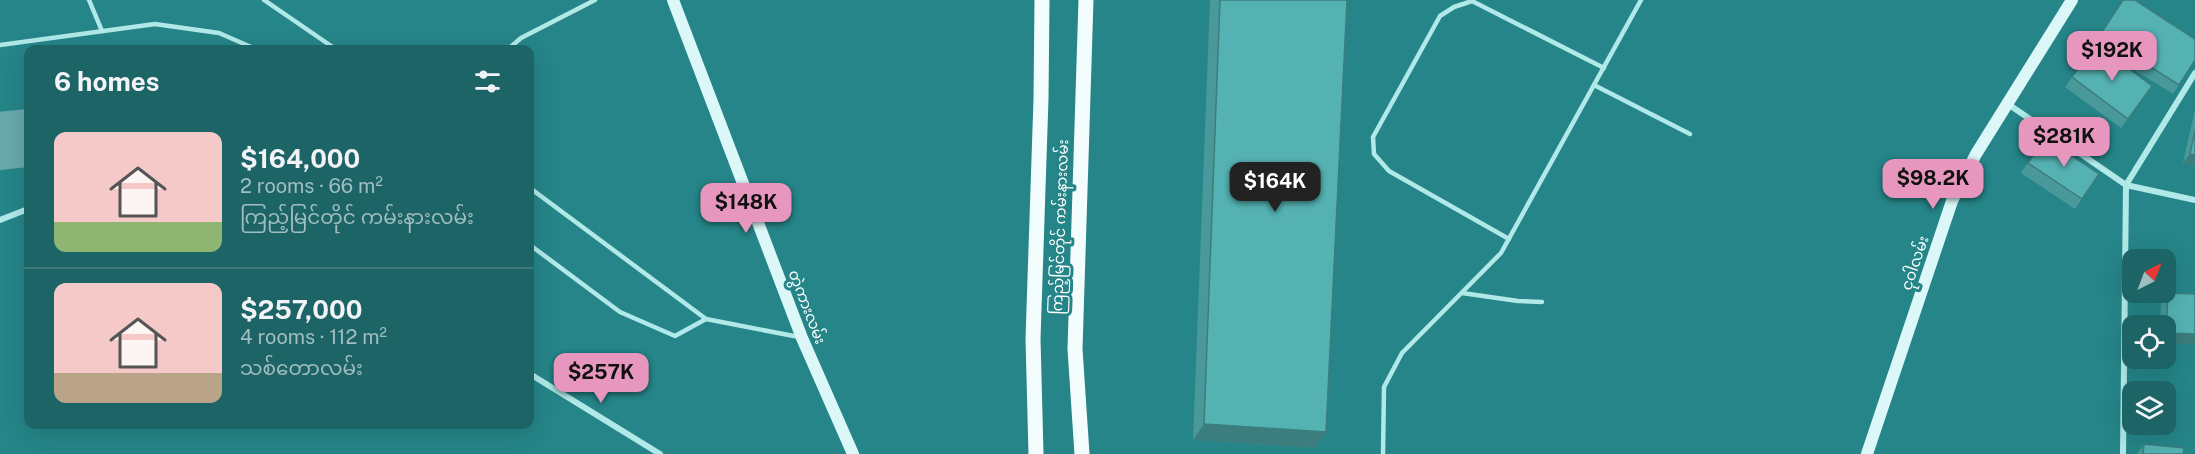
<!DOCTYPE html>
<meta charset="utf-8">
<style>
:root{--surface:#1c6466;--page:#296d6f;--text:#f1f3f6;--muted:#a0bdbf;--line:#3a787a;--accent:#e797bd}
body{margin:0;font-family:"Public Sans","Noto Sans Myanmar",sans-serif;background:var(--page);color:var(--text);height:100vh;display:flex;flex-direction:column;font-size:22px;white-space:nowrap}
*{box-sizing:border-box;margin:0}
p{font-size:20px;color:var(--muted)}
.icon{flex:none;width:33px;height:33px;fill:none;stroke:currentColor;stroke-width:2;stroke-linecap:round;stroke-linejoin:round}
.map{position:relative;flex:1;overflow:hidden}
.details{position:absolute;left:24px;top:45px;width:510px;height:384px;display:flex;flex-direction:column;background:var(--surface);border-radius:12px;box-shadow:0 6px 24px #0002}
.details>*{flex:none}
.needle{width:39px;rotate:42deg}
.controls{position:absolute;left:2122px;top:249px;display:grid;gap:12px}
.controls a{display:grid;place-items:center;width:54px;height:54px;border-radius:12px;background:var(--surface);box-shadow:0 6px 24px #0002;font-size:30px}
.price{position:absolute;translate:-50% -51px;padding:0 14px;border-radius:12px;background:var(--accent);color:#111;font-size:20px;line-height:39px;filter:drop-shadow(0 2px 3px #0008)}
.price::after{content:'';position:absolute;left:50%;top:36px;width:18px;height:14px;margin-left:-9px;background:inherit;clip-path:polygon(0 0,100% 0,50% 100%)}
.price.on{background:#222;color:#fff}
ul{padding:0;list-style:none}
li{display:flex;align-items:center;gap:18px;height:150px;padding:0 30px}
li+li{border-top:2px solid var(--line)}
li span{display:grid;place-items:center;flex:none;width:168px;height:120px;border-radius:12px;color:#555}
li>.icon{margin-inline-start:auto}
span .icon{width:72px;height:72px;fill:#fffc;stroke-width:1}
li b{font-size:26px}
h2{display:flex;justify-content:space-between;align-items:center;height:72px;padding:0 30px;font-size:26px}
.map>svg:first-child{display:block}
</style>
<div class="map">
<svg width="2195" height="454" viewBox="0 0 2195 454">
<rect width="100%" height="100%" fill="#258588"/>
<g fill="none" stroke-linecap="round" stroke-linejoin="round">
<polyline stroke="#69a8aa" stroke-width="58" points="0,141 28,138"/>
<g stroke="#b1e9e9" stroke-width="4.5">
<polyline points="89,0 102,31"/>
<polyline points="264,0 337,50"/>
<polyline points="0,45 155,24 219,33 258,50"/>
<polyline points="507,50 521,38 595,0"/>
<polyline points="1594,85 1690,134"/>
<polyline points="530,188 706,319 799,337"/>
<polyline points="1509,239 1389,171 1374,154 1373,137 1440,16 1454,7 1472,1 1604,68"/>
<polyline points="530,245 620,312 675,336 706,319"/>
<polyline points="1462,293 1518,301 1542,302"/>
<polyline points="1383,454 1384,387 1402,353 1501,253 1641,0"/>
</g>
<g stroke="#b1e9e9" stroke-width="6">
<polyline points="2008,104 2126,185 2195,200"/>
<polyline points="0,220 28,209"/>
<polyline points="530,374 660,454"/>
<polyline points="2123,454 2126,185 2195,73"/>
</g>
<g stroke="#dbf7f8" stroke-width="12">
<polyline points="673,0 802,338 853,454"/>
<polyline points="1867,454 1952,201 1976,154 2072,0"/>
</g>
<g stroke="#f4fdfe" stroke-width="15">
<polyline points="1036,454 1033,339 1041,99 1042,0"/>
<polyline points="1082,454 1075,349 1086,0"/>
</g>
</g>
<g fill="#49999a">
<polygon points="1210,0 1347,0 1315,448 1193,440"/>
<polygon points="2123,0 2179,85 2173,94 2107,53 2152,86 2121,128 2065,87 2095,45 2094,44"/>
<polygon points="2195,110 2195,166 2183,163"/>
<polygon points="2045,138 2099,174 2075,209 2021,173"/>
<polygon points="2168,293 2195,294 2195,344 2166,343 2166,326 2160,326 2161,302"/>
<polygon points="2144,444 2183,454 2137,454"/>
</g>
<g fill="#3c7d7d">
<polygon points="2190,154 2195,155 2195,166 2183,163"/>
<polygon points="2166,333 2195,334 2195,344 2166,343"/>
<polygon points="1204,424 1326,432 1315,448 1193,440"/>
</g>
<g fill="#55b2b3" stroke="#3c7d7d" stroke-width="1.5">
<polygon points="1220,0 1347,0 1326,432 1204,424"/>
<polygon points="2123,0 2135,0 2195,39 2195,60 2179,85 2100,35"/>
<polygon points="2096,44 2152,86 2128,119 2072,77"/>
<polygon points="2195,130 2195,155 2190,154"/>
<polygon points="2045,138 2099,174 2082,199 2028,163"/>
<polygon points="2168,293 2195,294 2195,334 2166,333"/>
<polygon points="2144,444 2184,448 2183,454 2143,454"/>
</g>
<g text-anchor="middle" stroke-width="6" stroke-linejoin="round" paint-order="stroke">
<g font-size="15" fill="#fff" stroke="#258588">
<text transform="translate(1060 227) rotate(-88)" y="5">ကြည့်မြင်တိုင် ကမ်းနားလမ်း</text>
<text transform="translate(1915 263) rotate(-71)" y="5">ငုဝါလမ်း</text>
<text transform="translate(807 307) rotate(69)" y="5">တွဲကားလမ်း</text>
</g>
</g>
</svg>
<div class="controls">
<a><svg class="needle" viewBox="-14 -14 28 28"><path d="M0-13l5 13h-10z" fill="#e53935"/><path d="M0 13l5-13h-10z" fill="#a0bdbf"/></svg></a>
<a><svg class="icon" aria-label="locate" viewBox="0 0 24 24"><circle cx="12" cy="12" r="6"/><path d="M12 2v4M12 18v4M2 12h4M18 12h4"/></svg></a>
<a><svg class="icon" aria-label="layers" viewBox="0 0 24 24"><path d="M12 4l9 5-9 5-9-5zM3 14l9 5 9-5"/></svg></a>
</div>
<b class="price" style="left:2112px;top:82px">$192K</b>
<b class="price" style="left:2064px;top:168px">$281K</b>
<b class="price" style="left:1933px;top:210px">$98.2K</b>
<b class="price on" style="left:1275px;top:213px">$164K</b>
<b class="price" style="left:746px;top:234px">$148K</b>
<b class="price" style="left:601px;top:404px">$257K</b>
<section class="details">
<h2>6 homes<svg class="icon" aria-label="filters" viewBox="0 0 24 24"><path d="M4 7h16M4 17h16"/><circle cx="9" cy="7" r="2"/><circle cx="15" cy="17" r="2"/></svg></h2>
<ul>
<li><span style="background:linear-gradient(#f6c9c9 75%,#8fb573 0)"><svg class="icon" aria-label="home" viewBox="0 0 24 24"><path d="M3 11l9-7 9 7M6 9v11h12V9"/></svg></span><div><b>$164,000</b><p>2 rooms · 66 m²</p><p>ကြည့်မြင်တိုင် ကမ်းနားလမ်း</p></div></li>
<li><span style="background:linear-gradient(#f6c9c9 75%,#b9a48a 0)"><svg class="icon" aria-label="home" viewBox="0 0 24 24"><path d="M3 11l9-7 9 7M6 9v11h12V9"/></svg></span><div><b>$257,000</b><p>4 rooms · 112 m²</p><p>သစ်တောလမ်း</p></div></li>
</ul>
</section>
</div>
